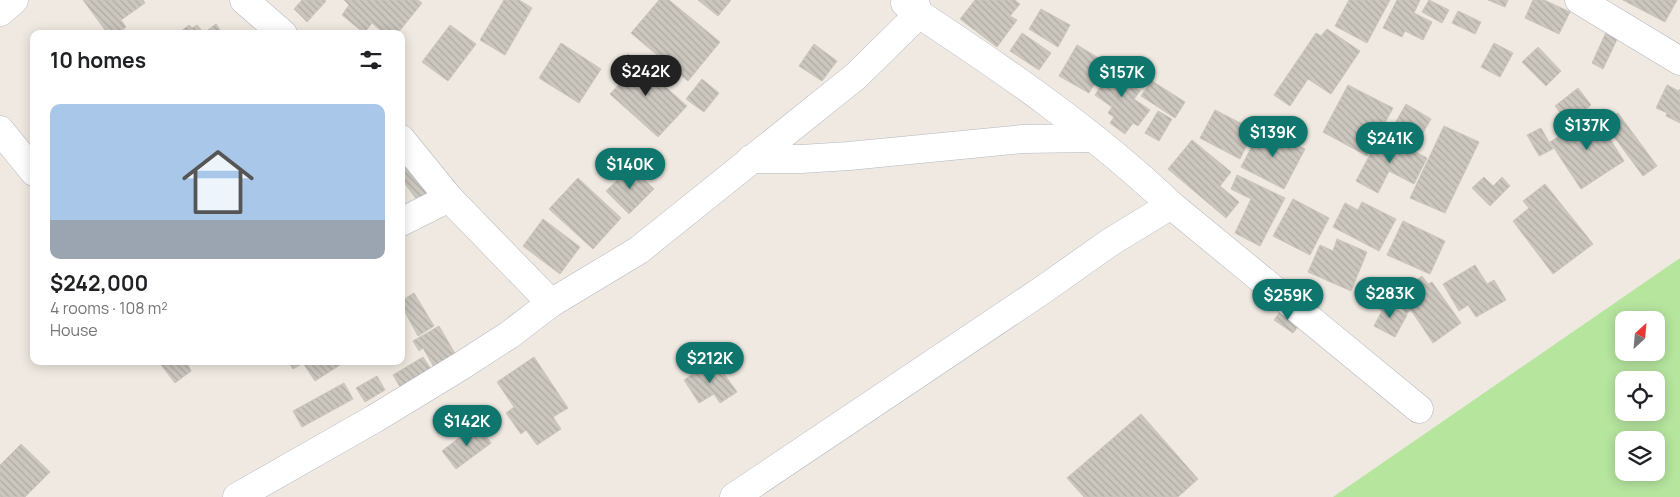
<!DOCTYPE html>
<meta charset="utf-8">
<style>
:root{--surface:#fff;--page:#f6f6f6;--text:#202124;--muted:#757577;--line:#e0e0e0;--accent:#0f766e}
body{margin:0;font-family:Manrope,sans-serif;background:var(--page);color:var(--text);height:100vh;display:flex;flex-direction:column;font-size:19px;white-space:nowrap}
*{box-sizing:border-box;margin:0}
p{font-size:16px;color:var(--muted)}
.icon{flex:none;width:28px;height:28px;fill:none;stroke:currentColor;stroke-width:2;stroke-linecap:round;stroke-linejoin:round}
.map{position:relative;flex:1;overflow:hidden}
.details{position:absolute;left:30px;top:30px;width:375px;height:335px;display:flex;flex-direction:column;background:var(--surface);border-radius:10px;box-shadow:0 2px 12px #0003}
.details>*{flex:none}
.needle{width:32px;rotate:26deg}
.tools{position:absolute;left:1615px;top:311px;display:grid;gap:10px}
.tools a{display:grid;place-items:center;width:50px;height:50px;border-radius:10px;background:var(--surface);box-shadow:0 2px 12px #0003;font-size:25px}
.price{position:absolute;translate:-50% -42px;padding:0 11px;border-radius:18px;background:var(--accent);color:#fff;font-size:16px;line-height:32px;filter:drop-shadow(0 1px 2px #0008)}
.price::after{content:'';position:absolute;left:50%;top:30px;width:15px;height:11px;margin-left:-8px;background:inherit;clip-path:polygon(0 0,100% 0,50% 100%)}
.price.active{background:#222;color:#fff}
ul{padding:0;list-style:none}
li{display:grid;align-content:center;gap:10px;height:265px;padding:0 20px}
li+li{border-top:1px solid var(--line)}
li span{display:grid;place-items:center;height:155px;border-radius:10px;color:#555}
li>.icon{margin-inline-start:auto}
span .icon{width:90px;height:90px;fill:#fffc;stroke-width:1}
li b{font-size:21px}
h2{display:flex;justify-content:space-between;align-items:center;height:60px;padding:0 20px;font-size:21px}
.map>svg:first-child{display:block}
</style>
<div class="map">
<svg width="1680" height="497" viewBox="0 0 1680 497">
<defs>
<pattern id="building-back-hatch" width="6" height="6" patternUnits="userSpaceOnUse" patternTransform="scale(1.25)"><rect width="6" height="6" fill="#cbc7bf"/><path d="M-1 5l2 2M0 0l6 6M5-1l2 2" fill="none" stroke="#afaba4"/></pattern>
</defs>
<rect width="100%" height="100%" fill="#efe9e1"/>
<path fill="#b6e59e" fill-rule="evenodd" d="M 1680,258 L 1680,497 L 1333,497 ZM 1624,320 L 1656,320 L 1656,352 L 1624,352 ZM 1624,380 L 1656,380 L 1656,412 L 1624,412 ZM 1624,440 L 1656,440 L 1656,472 L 1624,472 Z"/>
<g fill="url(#building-back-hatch)" stroke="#cbc5ba">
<polygon points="83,0 143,0 145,3 121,20 126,27 117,34 108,34"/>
<polygon points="302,0 324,0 326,1 307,22 294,9"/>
<polygon points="344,0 418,0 422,3 397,34 385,34 372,23 364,33 342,15 349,5"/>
<polygon points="504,0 519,0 532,8 505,55 480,40"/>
<polygon points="659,0 669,0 720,42 688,81 631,33"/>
<polygon points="698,0 731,0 718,16"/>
<polygon points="975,0 1015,0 1020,4 1010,16 1017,20 997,47 960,19"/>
<polygon points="1349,0 1390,0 1367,43 1335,26"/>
<polygon points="1397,0 1420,0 1414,13 1432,22 1423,40 1405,31 1402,37 1383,28"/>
<polygon points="1429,0 1449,10 1442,23 1422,12"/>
<polygon points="1488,0 1508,0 1505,7"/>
<polygon points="1533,0 1544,0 1570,12 1559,34 1525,18"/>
<polygon points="1623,0 1677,0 1665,22"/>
<polygon points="1041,9 1070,25 1058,47 1029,29"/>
<polygon points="1458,11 1481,22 1475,34 1452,23"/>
<polygon points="216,24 223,34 177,34 189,25 192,28 197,25 204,33"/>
<polygon points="450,25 476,44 448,81 422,62"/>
<polygon points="1608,28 1620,33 1603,69 1592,63"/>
<polygon points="1327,29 1360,51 1331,94 1308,79 1290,106 1274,95 1316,33 1321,36"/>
<polygon points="1022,33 1051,53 1039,70 1010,51"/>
<polygon points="561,43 601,69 579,103 539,78"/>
<polygon points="1494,43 1513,53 1500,77 1481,67"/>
<polygon points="814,44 837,61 822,81 799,66"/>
<polygon points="1077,45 1107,63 1089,93 1059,76"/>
<polygon points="1538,47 1561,71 1546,86 1522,62"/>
<polygon points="628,54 687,106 658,137 610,94 625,78 615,69"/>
<polygon points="1119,59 1137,72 1124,91 1129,84 1140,91 1134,99 1150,110 1138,126 1133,123 1125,134 1110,123 1114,117 1108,113 1112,107 1095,95"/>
<polygon points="702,79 719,93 704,112 686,99"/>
<polygon points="1152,81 1185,102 1175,118 1141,96"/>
<polygon points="1348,85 1393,108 1367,156 1323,132"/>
<polygon points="1667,85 1679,91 1680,89 1680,123 1666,116 1667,113 1656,108"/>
<polygon points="1578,88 1591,105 1569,123 1555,106"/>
<polygon points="1406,104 1431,119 1414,149 1389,134"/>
<polygon points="1215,110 1254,130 1240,159 1200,138"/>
<polygon points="1158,111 1172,119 1159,141 1145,133"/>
<polygon points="1618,113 1657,166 1643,176 1604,123"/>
<polygon points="1594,114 1624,161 1581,189 1550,142"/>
<polygon points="1444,126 1479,142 1445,213 1410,198"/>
<polygon points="1262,127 1305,149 1284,189 1241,167"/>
<polygon points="1541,128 1553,149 1539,156 1527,135"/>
<polygon points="1383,135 1427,158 1414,184 1389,171 1378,193 1356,181 1375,145 1377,146"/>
<polygon points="1192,140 1231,172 1220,186 1239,202 1226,218 1168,169"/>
<polygon points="401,148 432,189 417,200 401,178"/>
<polygon points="631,167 654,189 629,214 606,191"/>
<polygon points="1237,175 1285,198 1260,246 1235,233 1251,199 1231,189"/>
<polygon points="1484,177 1493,186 1502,177 1510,186 1490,206 1472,188"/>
<polygon points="578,178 621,218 593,249 549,209"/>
<polygon points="1545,184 1593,244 1553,274 1513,221 1529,208 1523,201"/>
<polygon points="1293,199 1329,218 1310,255 1273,236"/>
<polygon points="1362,202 1396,219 1379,251 1333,227 1345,203 1358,210"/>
<polygon points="543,219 580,247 560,274 523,246"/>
<polygon points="1403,221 1445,241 1430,274 1387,255"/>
<polygon points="1337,239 1367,252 1351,291 1308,272 1320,245 1333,251"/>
<polygon points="1475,265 1487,284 1494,280 1506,300 1476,317 1468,305 1459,311 1443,284"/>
<polygon points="1422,276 1428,284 1432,282 1461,323 1433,343 1411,310 1406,314 1393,296"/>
<polygon points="414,293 434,326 418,336 405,312 401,314 401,301"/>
<polygon points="1381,301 1407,315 1395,337 1374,326 1382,311 1378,308"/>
<polygon points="1282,309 1302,322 1293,333 1274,320"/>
<polygon points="439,326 457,357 435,369 423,348 419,351 413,341"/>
<polygon points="423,357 433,372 402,390 393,375"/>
<polygon points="534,357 568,408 553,417 561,429 537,445 526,430 521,434 506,413 514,407 497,382"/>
<polygon points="158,361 186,361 191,371 175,383"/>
<polygon points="288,361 346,361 315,381 303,363 293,369"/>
<polygon points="711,362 716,370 720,368 737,392 720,403 714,394 699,403 684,380"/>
<polygon points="377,376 385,390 365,402 356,388"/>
<polygon points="344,383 353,399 302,427 293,411"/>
<polygon points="1141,414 1198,479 1178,497 1084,497 1067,478"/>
<polygon points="477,424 491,443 456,469 442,451"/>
<polygon points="21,444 50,472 25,497 0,497 0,465"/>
</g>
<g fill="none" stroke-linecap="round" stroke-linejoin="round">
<g stroke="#b4b7c1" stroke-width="29">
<g id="minor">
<polyline points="244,0 283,34"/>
<polyline points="1579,0 1680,61"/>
<path d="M 905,3 L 919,14 C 1007,72 1094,132 1171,205 L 1419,409"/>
<polyline points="0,130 34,172"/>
<polyline points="401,139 449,198 551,303"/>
<polyline points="751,159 801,159 849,156 1023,139 1094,138"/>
<polyline points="401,222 449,198"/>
<polyline points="237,497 374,419 461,366 509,335 551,303 639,250 856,76 919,14 914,0"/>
<polyline points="734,497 1044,289 1109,243 1171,205"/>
</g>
</g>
<g stroke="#b4b7c1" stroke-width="29">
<polyline id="tertiary" points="0,12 14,0"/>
</g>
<use href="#minor" stroke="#fff" stroke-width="28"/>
<use href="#tertiary" stroke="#fff" stroke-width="28"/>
</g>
</svg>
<div class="tools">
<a><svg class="needle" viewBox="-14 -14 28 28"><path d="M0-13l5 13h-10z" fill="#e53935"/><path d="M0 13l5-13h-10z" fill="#757577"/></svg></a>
<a><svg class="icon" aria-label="locate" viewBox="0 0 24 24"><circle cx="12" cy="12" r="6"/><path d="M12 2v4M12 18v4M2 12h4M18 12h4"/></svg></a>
<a><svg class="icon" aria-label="layers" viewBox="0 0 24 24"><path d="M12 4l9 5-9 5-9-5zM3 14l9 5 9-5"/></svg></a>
</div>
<b class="price active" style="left:646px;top:97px">$242K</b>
<b class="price" style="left:1122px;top:98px">$157K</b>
<b class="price" style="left:1587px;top:151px">$137K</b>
<b class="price" style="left:1273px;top:158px">$139K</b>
<b class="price" style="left:1390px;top:164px">$241K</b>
<b class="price" style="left:630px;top:190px">$140K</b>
<b class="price" style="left:1390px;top:319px">$283K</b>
<b class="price" style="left:1288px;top:321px">$259K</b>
<b class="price" style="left:710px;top:384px">$212K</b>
<b class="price" style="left:467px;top:447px">$142K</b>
<section class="details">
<h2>10 homes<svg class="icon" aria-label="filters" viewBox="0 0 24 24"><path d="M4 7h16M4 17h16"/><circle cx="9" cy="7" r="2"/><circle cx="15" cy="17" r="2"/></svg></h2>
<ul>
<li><span style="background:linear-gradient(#a9c7e8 75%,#9aa5b1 0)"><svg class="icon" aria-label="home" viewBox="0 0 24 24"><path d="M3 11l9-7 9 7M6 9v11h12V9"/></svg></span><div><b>$242,000</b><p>4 rooms · 108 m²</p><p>House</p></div></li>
</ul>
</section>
</div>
